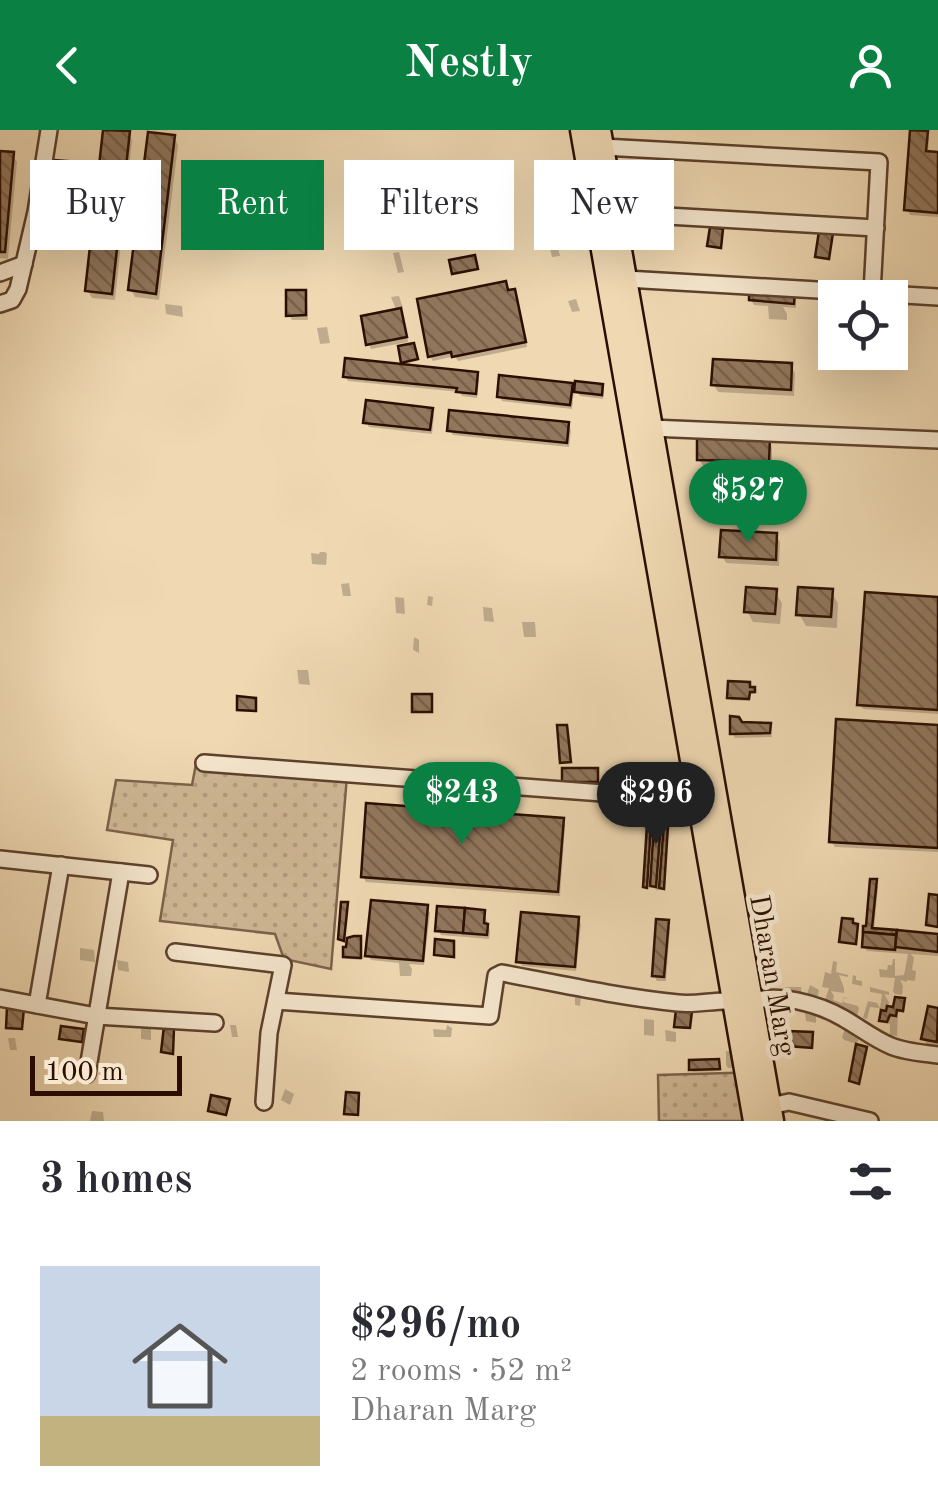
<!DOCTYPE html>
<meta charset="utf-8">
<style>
:root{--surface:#fff;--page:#f2f2f3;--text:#2b2b33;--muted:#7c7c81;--accent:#0b8043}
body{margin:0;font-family:"Old Standard TT",serif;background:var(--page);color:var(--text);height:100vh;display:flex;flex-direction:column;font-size:38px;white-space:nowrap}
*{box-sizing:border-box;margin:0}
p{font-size:32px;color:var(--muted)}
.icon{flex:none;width:55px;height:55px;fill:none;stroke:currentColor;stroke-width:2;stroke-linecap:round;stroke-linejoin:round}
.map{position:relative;height:991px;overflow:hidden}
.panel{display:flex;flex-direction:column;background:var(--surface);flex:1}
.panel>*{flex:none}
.hud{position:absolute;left:30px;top:30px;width:880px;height:90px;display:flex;gap:20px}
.buttons{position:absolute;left:818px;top:150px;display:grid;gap:20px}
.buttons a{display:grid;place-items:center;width:90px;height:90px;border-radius:0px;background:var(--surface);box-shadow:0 10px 40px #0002;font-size:50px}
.scale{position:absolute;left:30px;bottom:25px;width:152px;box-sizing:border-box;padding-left:10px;border:5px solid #2b0e00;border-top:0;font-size:28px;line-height:35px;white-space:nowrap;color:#2b0e00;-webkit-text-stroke:8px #f5e6cd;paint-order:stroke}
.price{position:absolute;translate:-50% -85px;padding:0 22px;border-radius:35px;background:var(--accent);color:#fff;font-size:32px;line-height:65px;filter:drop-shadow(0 2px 5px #0008)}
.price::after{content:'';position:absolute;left:50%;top:60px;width:30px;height:22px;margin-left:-15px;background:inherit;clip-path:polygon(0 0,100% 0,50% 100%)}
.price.active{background:#222;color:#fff}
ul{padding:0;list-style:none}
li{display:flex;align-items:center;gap:30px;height:250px;padding:0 40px}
li span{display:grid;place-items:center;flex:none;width:280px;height:200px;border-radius:0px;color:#555}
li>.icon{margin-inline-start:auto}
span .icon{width:120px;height:120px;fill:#fffc;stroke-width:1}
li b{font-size:42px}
h2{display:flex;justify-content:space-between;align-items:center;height:120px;padding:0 40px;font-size:42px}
.pill{padding:0 35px;border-radius:0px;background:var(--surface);box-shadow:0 10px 40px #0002;font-size:35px;line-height:90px}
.pill.active{background:var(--accent);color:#fff}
header{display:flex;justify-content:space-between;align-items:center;height:130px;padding:0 40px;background:var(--accent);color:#fff;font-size:45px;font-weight:600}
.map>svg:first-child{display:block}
</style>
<header><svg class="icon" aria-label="back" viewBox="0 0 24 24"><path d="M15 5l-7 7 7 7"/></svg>Nestly<svg class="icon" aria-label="person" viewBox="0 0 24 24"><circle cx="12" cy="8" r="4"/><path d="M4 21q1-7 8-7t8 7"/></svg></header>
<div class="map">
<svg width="938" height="991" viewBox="0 0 938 991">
<defs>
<pattern id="grass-dots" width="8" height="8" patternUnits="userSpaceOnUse" patternTransform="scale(2.5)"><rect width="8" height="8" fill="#ceb694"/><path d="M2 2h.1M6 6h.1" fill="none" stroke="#b19b7e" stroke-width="1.8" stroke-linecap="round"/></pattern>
<pattern id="building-back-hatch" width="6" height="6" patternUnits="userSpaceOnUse" patternTransform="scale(2.5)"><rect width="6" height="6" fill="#91775d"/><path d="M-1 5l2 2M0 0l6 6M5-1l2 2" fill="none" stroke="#77604a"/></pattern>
</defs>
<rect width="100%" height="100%" fill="#efd8b2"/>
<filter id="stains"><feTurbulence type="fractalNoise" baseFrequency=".002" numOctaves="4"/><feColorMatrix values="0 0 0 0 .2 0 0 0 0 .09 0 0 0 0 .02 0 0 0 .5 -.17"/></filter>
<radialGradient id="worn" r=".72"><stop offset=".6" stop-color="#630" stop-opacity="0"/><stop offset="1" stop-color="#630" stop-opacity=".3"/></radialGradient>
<g fill="url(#grass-dots)" stroke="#7c624a" stroke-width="2.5">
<polygon points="196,634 347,646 331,839 284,829 275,804 160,791 173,710 107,700 116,650 192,655"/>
<polygon points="764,942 767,991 659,991 658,945"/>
</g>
<g fill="#0003">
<polygon points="128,3 132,10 115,170 92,168 88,161"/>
<polygon points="926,3 929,8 928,23 938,24 938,87 910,85 907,80"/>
<polygon points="174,7 178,15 159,170 135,167 131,160"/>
<polygon points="0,23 12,25 17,32 8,129 0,128"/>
<polygon points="78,34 80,39 78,68 56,67 53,62"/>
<polygon points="670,66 672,71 671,81 638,77 635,72"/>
<polygon points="557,114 560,126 552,127 549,115"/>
<polygon points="399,122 404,142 398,143 393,123"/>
<polygon points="505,154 509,163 517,167 527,217 458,231 455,226 433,231 430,226"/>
<polygon points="304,162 307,167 308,190 292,190 289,185"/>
<polygon points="794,164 796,169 796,178 783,177 787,184 787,190 769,189 768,176 754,175 751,170"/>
<polygon points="399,166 403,178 399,179 403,186 408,212 371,219 369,214 397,182 391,167"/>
<polygon points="576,169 580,181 572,182 568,171"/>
<polygon points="165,174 182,176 183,187 166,184"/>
<polygon points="327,197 330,213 320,214 317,198"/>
<polygon points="791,236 795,243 794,266 718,262 714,255"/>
<polygon points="476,244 479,249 477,268 462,266 460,262 348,251 345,246"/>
<polygon points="571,255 574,260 572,279 502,271 500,266"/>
<polygon points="601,256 604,261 603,269 580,266 577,261"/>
<polygon points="431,280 434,285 432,304 369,297 366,292"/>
<polygon points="568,295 571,300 569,317 453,305 450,300"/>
<polygon points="768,311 772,318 772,338 703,336 699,329"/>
<polygon points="776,405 780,412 779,436 726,433 722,426"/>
<polygon points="320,422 325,422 327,424 326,435 312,434 311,423 319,424"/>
<polygon points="349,453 351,466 343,466 341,454"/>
<polygon points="775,462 782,473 780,494 753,492 747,481"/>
<polygon points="831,462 838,473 837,498 806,496 799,484"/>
<polygon points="428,466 433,467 432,476 427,475"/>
<polygon points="395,467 404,468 405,484 396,483"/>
<polygon points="938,470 938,584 863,579 860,574"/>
<polygon points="483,477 492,478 494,492 484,491"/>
<polygon points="522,492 535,492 536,507 524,507"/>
<polygon points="414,507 419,510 419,523 413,520"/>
<polygon points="297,540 308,540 310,555 299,554"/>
<polygon points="749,555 755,562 755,564 750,564 750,571 731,570 729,567"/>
<polygon points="741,594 769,595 772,607 735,608 732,603"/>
<polygon points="938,598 938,722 835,717 832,712"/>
<polygon points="596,640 599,645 599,656 567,656 564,651"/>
<polygon points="660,682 663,687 658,761 652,756"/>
<polygon points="562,690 565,695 560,766 366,752 363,747"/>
<polygon points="875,752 878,757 874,800 938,807 938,826 911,824 914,828 912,840 916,841 915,851 907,850 907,852 900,850 903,856 902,865 895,864 893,861 895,848 880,847 879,839 887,840 888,835 892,835 893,829 895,829 895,846 904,845 908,824 867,821 864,816"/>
<polygon points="347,775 344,811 360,809 361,830 348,829 346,826 349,814 342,811 340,808"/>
<polygon points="427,778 430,783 424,835 409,834 412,839 411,846 400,846 399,833 371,830 368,825"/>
<polygon points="484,782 490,801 489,809 441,805 438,800"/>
<polygon points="578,789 581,794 576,841 522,836 519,831"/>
<polygon points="667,793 670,798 666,851 657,851 654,846"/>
<polygon points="80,818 94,820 95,832 80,830"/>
<polygon points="117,830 128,832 129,842 118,840"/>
<polygon points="833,831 837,832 836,842 848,845 848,847 839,845 844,858 844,863 831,861 834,866 833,870 842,873 844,867 849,869 844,868 843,872 858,876 859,879 856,889 849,883 826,875 824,873 829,858 822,857 825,842 831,844"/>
<polygon points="853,845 856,846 856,850 862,851 862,856 852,854"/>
<polygon points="810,855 819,860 816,872 806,867"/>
<polygon points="785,857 801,857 802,867 785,864"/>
<polygon points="870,857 889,862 889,865 884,864 889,872 888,878 895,880 904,871 905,873 904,883 898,882 897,906 890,905 890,894 883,893 879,878 870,877 867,889 863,888 868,871 877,873 880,878 882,864 870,862"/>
<polygon points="575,866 581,867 580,876 575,875"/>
<polygon points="930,879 938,880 938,916 927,914 924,909"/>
<polygon points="805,882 816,885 816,893 806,891"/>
<polygon points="644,889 654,890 654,906 644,905"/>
<polygon points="230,895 236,895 238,907 232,907"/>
<polygon points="447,895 452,898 451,907 434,907 433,899 446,900"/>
<polygon points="141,896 151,898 151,910 141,909"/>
<polygon points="846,897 858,905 859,908 857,914 844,910 842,907"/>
<polygon points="665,900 676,902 676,912 666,911"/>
<polygon points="8,908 15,908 17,920 10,920"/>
<polygon points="866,919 867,922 860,956 851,951"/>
<polygon points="726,921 731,921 732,924 732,938 728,938 726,935"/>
<polygon points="719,934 720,941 693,942 691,939"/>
<polygon points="285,959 294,964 290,975 281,970"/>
<polygon points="92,981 103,982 104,991 90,991"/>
</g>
<g fill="url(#building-back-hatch)" stroke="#2b0e00" stroke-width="2.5">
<polygon points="103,0 130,1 112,164 85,161"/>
<polygon points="910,0 928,1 926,21 938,22 938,83 904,80"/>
<polygon points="148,2 175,5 156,164 128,160"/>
<polygon points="0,21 14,22 5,122 0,122"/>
<polygon points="53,30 79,32 77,64 51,63"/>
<polygon points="634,59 671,63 670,77 632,73"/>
<polygon points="710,97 723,99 721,118 707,116"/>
<polygon points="819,101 833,103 829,129 815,127"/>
<polygon points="475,125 478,139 452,144 449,130"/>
<polygon points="506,151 508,160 515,159 526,212 452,227 451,222 428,227 417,169"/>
<polygon points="749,159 795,162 794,174 749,170"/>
<polygon points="286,160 306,160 306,185 286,186"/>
<polygon points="401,178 407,207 366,215 361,186"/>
<polygon points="414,213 418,229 401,233 398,216"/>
<polygon points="345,228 478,242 476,264 456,262 457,258 343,247"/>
<polygon points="713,229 792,233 791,260 711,255"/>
<polygon points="499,245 573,253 570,275 497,267"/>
<polygon points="575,251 603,254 602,265 574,262"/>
<polygon points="366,270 433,278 430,300 363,293"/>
<polygon points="449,280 569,292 567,313 447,301"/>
<polygon points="697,307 770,308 769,332 697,330"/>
<polygon points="721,400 777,403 776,430 719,427"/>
<polygon points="746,457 777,459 775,484 744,482"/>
<polygon points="798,457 833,459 831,487 796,485"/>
<polygon points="865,462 938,467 938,580 857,575"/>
<polygon points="728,551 750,552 750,557 755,557 755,562 750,562 749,569 727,568"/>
<rect x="412" y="564" width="20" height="18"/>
<polygon points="237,566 256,568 256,581 237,580"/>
<polygon points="730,586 739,587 742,592 771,593 770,603 730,604"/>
<polygon points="836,589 938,595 938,718 829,712"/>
<polygon points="557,595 567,595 571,632 560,633"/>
<rect x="562" y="638" width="36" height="14"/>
<polygon points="366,673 564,688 558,762 361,747"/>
<polygon points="648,679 652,679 647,758 643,757"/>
<polygon points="655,679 662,679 656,757 650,756"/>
<polygon points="665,680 669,680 664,759 659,758"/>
<polygon points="870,749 877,749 872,798 897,800 896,805 863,802 863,796 866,796"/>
<polygon points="929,764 938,765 938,797 926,795"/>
<polygon points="371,770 428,775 423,831 365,826"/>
<polygon points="341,772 348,772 344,811 338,809"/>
<polygon points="437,776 465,778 463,803 435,801"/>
<polygon points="465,778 485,780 484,793 488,794 487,805 463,803"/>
<polygon points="521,782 579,787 575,837 516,832"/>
<polygon points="842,788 853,789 853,793 858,794 856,814 839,812"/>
<polygon points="656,789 669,790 664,847 652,846"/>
<polygon points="897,800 938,804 938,822 895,817"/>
<polygon points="863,802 896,805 895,820 862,817"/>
<polygon points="354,806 361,806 361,828 343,827 343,817 346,817 347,808"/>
<polygon points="435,809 454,811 454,827 434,825"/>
<polygon points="895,867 905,868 903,881 897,880 896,886 890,885 887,892 879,891 881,880 886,881 887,876 893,877"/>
<polygon points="928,876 938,878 937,912 921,909"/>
<polygon points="7,877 24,878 22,899 6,898"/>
<polygon points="676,879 692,881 690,898 674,897"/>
<polygon points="61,896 84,899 82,912 59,909"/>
<polygon points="164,896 174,898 173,924 161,922"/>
<polygon points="788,901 813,902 812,918 787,916"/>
<polygon points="856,914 867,917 859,954 849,951"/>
<polygon points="719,929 720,939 689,940 689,930"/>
<polygon points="346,962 359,963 358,985 344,984"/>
<polygon points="211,965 230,969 226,985 208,981"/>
</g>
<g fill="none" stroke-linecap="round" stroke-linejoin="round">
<g stroke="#5c402c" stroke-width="20">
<g id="minor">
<polyline points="603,17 879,32 872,163"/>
<polyline points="614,83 876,98"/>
<polyline points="0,143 24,134"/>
<polyline points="626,149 938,167"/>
<polyline points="0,174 12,170 18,159 36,82 49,0"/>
<polyline points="651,298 938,310"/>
<polyline points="204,633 696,670"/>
<polyline points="0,729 149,745"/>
<polyline points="175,822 283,835 269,903 264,972"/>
<polyline points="0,868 96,886 215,893"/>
<path d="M 276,871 L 490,886 L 496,846 L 502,843 C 560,854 619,867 678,873 C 696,875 714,870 732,871"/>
<path d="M 751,872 C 777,862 819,874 843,888 C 859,897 874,909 891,916 C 905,922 923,923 938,925"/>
<polyline points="37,875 61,735"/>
<polyline points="87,944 121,742"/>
<polyline points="770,976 789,972 870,991"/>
</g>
</g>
<g stroke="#2b0e00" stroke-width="25">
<g id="major">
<polyline points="581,0 754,991"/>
<polyline points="600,0 773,991"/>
</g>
</g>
<use href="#minor" stroke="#f5e6cd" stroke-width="15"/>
<use href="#major" stroke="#efd8b2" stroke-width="20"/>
</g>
<g text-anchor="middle" stroke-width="9" stroke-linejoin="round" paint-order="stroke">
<g font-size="28" fill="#2b0e00" stroke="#f5e6cd">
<text transform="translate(774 845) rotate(80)" y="10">Dharan Marg</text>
</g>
</g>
<rect width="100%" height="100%" filter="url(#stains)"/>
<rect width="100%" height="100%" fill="url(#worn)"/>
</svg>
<div class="buttons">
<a><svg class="icon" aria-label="locate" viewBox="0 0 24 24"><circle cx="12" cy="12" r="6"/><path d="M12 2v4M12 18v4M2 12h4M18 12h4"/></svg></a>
</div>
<div class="scale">100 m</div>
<b class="price" style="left:748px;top:415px">$527</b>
<b class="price" style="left:462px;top:717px">$243</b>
<b class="price active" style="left:656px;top:717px">$296</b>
<div class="hud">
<a class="pill">Buy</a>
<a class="pill active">Rent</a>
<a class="pill">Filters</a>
<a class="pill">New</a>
</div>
</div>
<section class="panel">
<h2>3 homes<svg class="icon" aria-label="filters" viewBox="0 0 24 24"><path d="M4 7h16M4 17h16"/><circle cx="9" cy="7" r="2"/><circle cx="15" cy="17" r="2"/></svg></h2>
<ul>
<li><span style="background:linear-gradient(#c9d6e8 75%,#c2b280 0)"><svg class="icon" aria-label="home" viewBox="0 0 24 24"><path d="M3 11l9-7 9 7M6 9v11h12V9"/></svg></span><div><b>$296/mo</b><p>2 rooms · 52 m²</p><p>Dharan Marg</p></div></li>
</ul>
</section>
